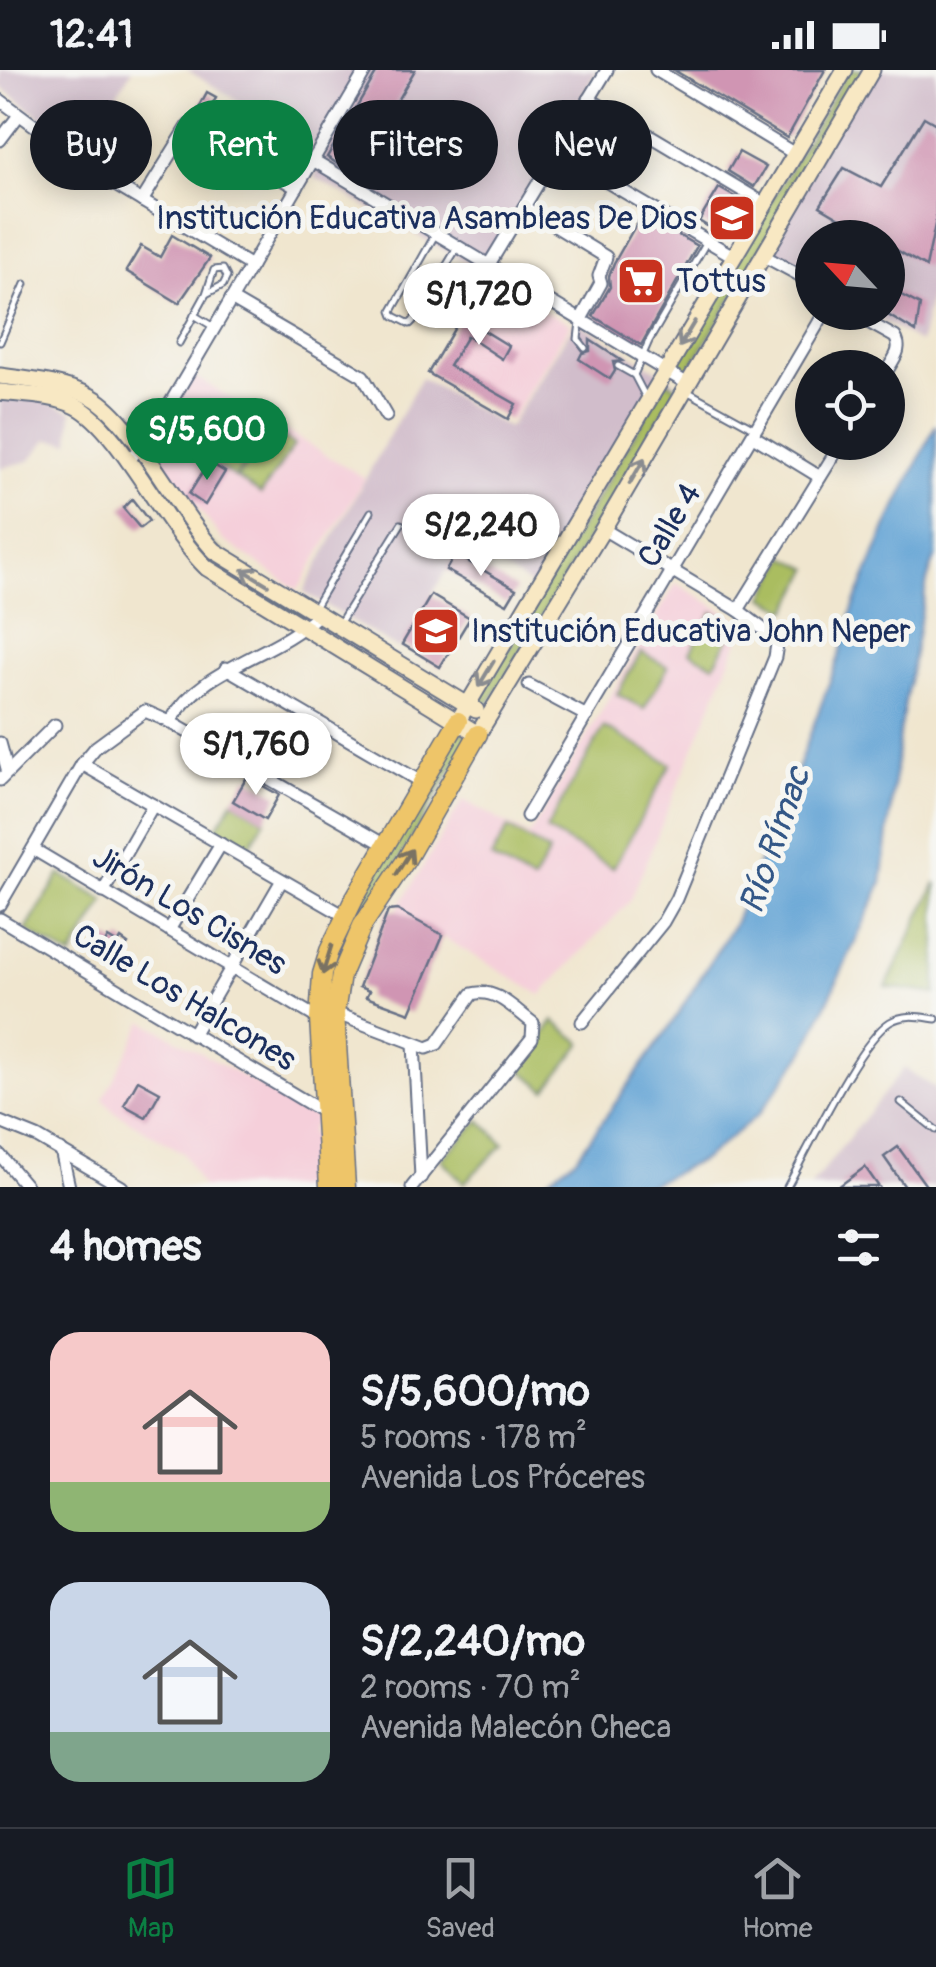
<!DOCTYPE html>
<meta charset="utf-8">
<style>
:root{--surface:#171b24;--page:#20242c;--text:#f1f3f6;--muted:#9ea1a6;--line:#363941;--accent:#0b8043}
body{margin:0;font-family:Pangolin,sans-serif;background:var(--page);color:var(--text);height:100vh;display:flex;flex-direction:column;font-size:38px;white-space:nowrap}
*{box-sizing:border-box;margin:0}
p{font-size:32px;color:var(--muted)}
.icon{flex:none;width:55px;height:55px;fill:none;stroke:currentColor;stroke-width:2;stroke-linecap:round;stroke-linejoin:round}
.map{position:relative;height:1117px;overflow:hidden}
.sheet{display:flex;flex-direction:column;background:var(--surface);flex:1}
.sheet>*{flex:none}
.banner{position:absolute;left:30px;top:30px;width:878px;height:90px;display:flex;gap:20px}
.needle{width:65px;rotate:296deg}
.tools{position:absolute;left:795px;top:150px;display:grid;gap:20px}
.tools a{display:grid;place-items:center;width:110px;height:110px;border-radius:50%;background:var(--surface);box-shadow:0 5px 25px #0003;font-size:50px}
.price{position:absolute;translate:-50% -85px;padding:0 22px;border-radius:35px;background:#fff;color:#222;font-size:32px;line-height:65px;filter:drop-shadow(0 2px 5px #0008)}
.price::after{content:'';position:absolute;left:50%;top:60px;width:30px;height:22px;margin-left:-15px;background:inherit;clip-path:polygon(0 0,100% 0,50% 100%)}
.price.active{background:var(--accent);color:#fff}
ul{padding:0;list-style:none}
li{display:flex;align-items:center;gap:30px;height:250px;padding:0 50px}
li span{display:grid;place-items:center;flex:none;width:280px;height:200px;border-radius:30px;color:#555}
li>.icon{margin-inline-start:auto}
span .icon{width:120px;height:120px;fill:#fffc;stroke-width:1}
li b{font-size:42px}
h2{display:flex;justify-content:space-between;align-items:center;height:120px;padding:0 50px;font-size:42px}
.tag{padding:0 35px;border-radius:45px;background:var(--surface);box-shadow:0 5px 25px #0003;font-size:35px;line-height:90px}
.tag.active{background:var(--accent);color:#fff}
.status{display:flex;justify-content:space-between;align-items:center;height:70px;padding:0 50px;background:var(--surface);direction:ltr}
.status svg{height:28px;fill:currentColor}
.tabs{display:flex;justify-content:space-around;align-items:center;height:140px;border-top:2px solid var(--line);background:var(--surface);font-size:28px;color:var(--muted)}
.tabs a{display:grid;justify-items:center;gap:5px}
.tabs .active{color:var(--accent)}
.map>svg:first-child{display:block}
</style>
<div class="status"><b>12:41</b><svg viewBox="0 0 49 12"><path d="M0 12V9h3v3zM5 12V6h3v6zM10 12V3h3v9zM15 12V0h3v12zM26 1h20v11H26zM47 4h2v5h-2z"/></svg></div>
<div class="map">
<svg width="936" height="1117" viewBox="0 0 936 1117">
<rect width="100%" height="100%" fill="#f6f6f2"/>
<filter id="ink" filterUnits="userSpaceOnUse"><feTurbulence type="fractalNoise" baseFrequency=".01" numOctaves="2"/><feDisplacementMap in="SourceGraphic" scale="20" xChannelSelector="R" yChannelSelector="G"/><feConvolveMatrix kernelMatrix="1 2 1 2 8 2 1 2 1" color-interpolation-filters="sRGB"/></filter>
<filter id="wash" filterUnits="userSpaceOnUse"><feTurbulence type="fractalNoise" baseFrequency=".0048" numOctaves="4" result="noise"/><feDisplacementMap in="SourceGraphic" scale="40" xChannelSelector="R" yChannelSelector="G"/><feGaussianBlur stdDeviation="2.25" result="paint"/><feColorMatrix in="noise" values="0 0 0 0 0 0 0 0 0 0 0 0 0 0 0 0 0 1.4 0 .05"/><feComposite in="paint" operator="in"/></filter>
<g filter="url(#wash)">
<rect width="100%" height="100%" fill="#f0e6cf"/>
<g fill="#f5cfda">
<polygon points="485,206 546,242 571,253 510,351 428,303"/>
<polygon points="192,305 365,408 298,520 223,470 157,385 157,366"/>
<polygon points="676,513 745,554 630,831 541,925 397,840 463,730 529,766"/>
<polygon points="144,951 317,1048 310,1063 315,1067 310,1082 312,1117 202,1117 183,1083 113,1041 103,1029"/>
</g>
<g fill="#d1bdcb">
<polygon points="0,0 132,0 82,79 0,16"/>
<polygon points="187,0 597,0 481,201 314,107 323,86 310,74"/>
<polygon points="860,0 936,0 936,199 920,273 870,243 888,242 888,168 812,168 812,208 756,174"/>
<polygon points="576,251 674,311 549,526 462,474 399,579 303,522 421,308 508,358"/>
<polygon points="0,316 72,341 70,372 48,369 29,391 0,398"/>
<polygon points="904,998 936,1019 936,1117 810,1117"/>
</g>
<g fill="#aabd61" stroke="#627660" stroke-width="2.5">
<polygon points="849,0 868,0 687,304 673,296"/>
<polygon points="666,310 678,318 489,633 482,633 480,629"/>
<polygon points="245,345 267,359 235,407 213,393"/>
<polygon points="271,359 294,375 261,424 237,408"/>
<polygon points="138,387 142,389 188,457 307,545 305,550 198,484 134,389"/>
<polygon points="786,487 810,499 788,540 764,527"/>
<polygon points="713,542 736,555 714,595 690,582"/>
<polygon points="641,582 668,597 644,639 617,624"/>
<polygon points="604,657 671,694 613,798 546,760"/>
<polygon points="457,661 471,666 397,793 323,937 336,875"/>
<polygon points="233,731 265,750 247,781 214,762"/>
<polygon points="508,758 549,782 533,812 491,788"/>
<polygon points="60,804 105,831 71,887 26,860"/>
<polygon points="936,813 936,924 886,917"/>
<polygon points="554,951 582,973 546,1020 518,997"/>
<polygon points="480,1050 504,1074 464,1113 441,1089"/>
</g>
<polygon fill="#60a2d4" stroke="#3e6899" stroke-width="2.5" points="936,355 936,485 927,511 900,660 882,813 805,981 759,1044 704,1089 644,1117 538,1117 577,1087 671,955 734,854 792,713 840,584 853,538 885,460"/>
<g id="blocks">
<g fill="#d095b3">
<polygon points="378,0 415,0 354,104 327,87"/>
<polygon points="674,0 825,0 787,68"/>
<polygon points="207,23 216,28 208,43 222,52 217,60 194,47"/>
<polygon points="924,47 936,54 936,150 926,197 888,175 888,168 874,168 820,136 844,98 881,117"/>
<polygon points="262,55 277,63 264,88 249,79"/>
<polygon points="739,82 766,97 754,117 728,101"/>
<polygon points="719,118 745,133 725,167 699,151"/>
<polygon points="642,144 697,176 641,275 593,246 610,217 609,206 614,193"/>
<polygon points="172,165 210,188 179,233 126,201 141,176 160,187"/>
<polygon points="483,210 536,242 528,252 489,230 475,255 509,276 502,289 467,266 449,296 516,334 508,349 428,303"/>
<polygon points="888,218 920,235 916,262 888,245"/>
<polygon points="590,270 622,291 613,292 615,301 610,309 579,289 582,283 590,281"/>
<polygon points="209,392 225,402 205,435 189,424"/>
<polygon points="132,429 149,451 140,458 123,438"/>
<polygon points="455,484 516,519 507,534 446,500"/>
<polygon points="431,525 470,548 440,597 402,574"/>
<polygon points="247,707 279,725 265,750 233,731"/>
<polygon points="397,840 443,865 410,943 366,927 369,921 359,917 388,841"/>
<polygon points="108,868 118,874 121,869 128,874 116,892 100,882"/>
<polygon points="138,1010 160,1022 146,1047 124,1035"/>
<polygon points="898,1077 927,1117 905,1117 884,1087"/>
<polygon points="865,1097 879,1117 838,1117"/>
</g>
</g>
</g>
<g filter="url(#ink)">
<use href="#blocks" fill-opacity="0" stroke="#666f86" stroke-width="2.5"/>
<g fill="none" stroke-linecap="round" stroke-linejoin="round">
<g stroke="#666f86" stroke-width="9">
<g id="lane">
<polyline points="435,165 392,241 394,246 410,254 413,251 457,178"/>
<polyline points="194,245 212,256"/>
<polyline points="580,252 578,269 585,278"/>
<polyline points="0,272 25,214"/>
<polyline points="179,273 206,224 214,200 223,199 227,207 223,215 206,224"/>
<polyline points="618,296 634,305 645,326"/>
<polyline points="634,305 649,271 706,173"/>
<polyline points="685,320 754,358"/>
<polyline points="314,538 371,442"/>
<polyline points="339,554 401,454"/>
<polyline points="901,1032 936,1060"/>
<path d="M 787,1117 C 808,1080 859,971 890,952 C 904,943 921,947 936,949"/>
</g>
</g>
<g stroke="#666f86" stroke-width="15">
<g id="street">
<polyline points="656,0 795,84"/>
<polyline points="589,29 765,134"/>
<polyline points="0,30 112,113 251,196"/>
<polyline points="0,70 19,45"/>
<polyline points="558,83 733,186"/>
<polyline points="313,90 688,314"/>
<polyline points="142,131 189,55 297,118"/>
<polyline points="524,137 606,187 599,206 601,213 581,249"/>
<polyline points="764,186 812,212"/>
<polyline points="488,196 607,0"/>
<polyline points="231,229 363,306 386,346"/>
<path d="M 850,242 L 895,267 C 903,279 894,288 888,299"/>
<polyline points="753,366 820,407"/>
<polyline points="127,392 151,366 366,0"/>
<polyline points="738,540 842,372"/>
<polyline points="226,598 421,712"/>
<polyline points="529,615 587,646"/>
<path d="M 170,652 C 202,596 274,587 318,545"/>
<polyline points="0,673 8,702"/>
<polyline points="82,694 345,846"/>
<polyline points="0,710 55,655"/>
<polyline points="527,746 825,242"/>
<polyline points="33,779 319,949"/>
<polyline points="103,822 153,735"/>
<polyline points="0,835 82,694 96,677 145,641 170,652 385,775"/>
<polyline points="0,849 325,1043"/>
<polyline points="169,860 221,774"/>
<path d="M 335,943 L 427,978 L 437,974 L 472,924 C 496,917 515,940 533,953 L 532,968 L 412,1117"/>
<polyline points="582,952 663,852 676,829 775,587 777,574 772,566 738,540 603,459"/>
<polyline points="192,965 282,810"/>
<polyline points="414,974 421,1107"/>
<polyline points="0,1052 37,1067 122,1117"/>
<polyline points="61,1080 69,1117"/>
<polyline points="0,1085 27,1117"/>
</g>
</g>
<g stroke="#666f86" stroke-width="19">
<g id="secondary">
<path d="M 0,306 C 31,310 64,313 92,327 C 134,350 177,442 215,481 L 476,640"/>
<path d="M 0,322 C 24,325 54,325 76,336 C 118,356 166,459 207,498 L 478,664 L 603,459 L 872,0"/>
<polyline points="458,651 845,0"/>
</g>
</g>
<g stroke="#666f86" stroke-width="21">
<g id="primary">
<polyline points="329,1117 319,949 322,904 329,881 354,829 458,651"/>
<polyline points="346,1117 335,943 341,905 362,856 406,790 478,664"/>
</g>
</g>
<use href="#lane" stroke="#fff" stroke-width="5"/>
<use href="#street" stroke="#fff" stroke-width="11"/>
<use href="#secondary" stroke="#f8e8c3" stroke-width="15"/>
<use href="#primary" stroke="#eec569" stroke-width="18"/>
</g>
<defs><path id="oneway-shaft" d="M-6 0H5M1.5-3L5.5 0L1.5 3" fill="none" stroke-width="1.6" stroke-linecap="round" stroke-linejoin="round" transform="scale(2.5)"/></defs>
<g stroke="#8a8c90">
<use href="#oneway-shaft" transform="translate(687 264) rotate(121)"/>
<use href="#oneway-shaft" transform="translate(637 401) rotate(-60)"/>
<use href="#oneway-shaft" transform="translate(255 507) rotate(-149)"/>
<use href="#oneway-shaft" transform="translate(486 604) rotate(121)"/>
</g>
<g stroke="#7a7263">
<use href="#oneway-shaft" transform="translate(404 792) rotate(-58)"/>
<use href="#oneway-shaft" transform="translate(327 890) rotate(107)"/>
</g>
</g>
<defs>
<g id="school-square" transform="scale(2.5)"><rect x="-9" y="-9" width="18" height="18" rx="4" fill="#c8321e" stroke="#f6f6f2"/><path d="M0-5L7-2L0 1L-7-2ZM-4 1L0 2.5L4 1V4Q0 6-4 4Z" fill="#fff"/></g>
<g id="supermarket-square" transform="scale(2.5)"><rect x="-9" y="-9" width="18" height="18" rx="4" fill="#c8321e" stroke="#f6f6f2"/><path d="M-6-5.5h2.5l.6 2H6L4.5 2H-2.5L-4.4-4H-6ZM-1.5 3.2a1.3 1.3 0 1 0 .1 0ZM3 3.2a1.3 1.3 0 1 0 .1 0Z" fill="#fff"/></g>
</defs>
<g fill-rule="evenodd">
<use href="#school-square" x="732" y="148"/>
<use href="#supermarket-square" x="641" y="211"/>
<use href="#school-square" x="436" y="561"/>
</g>
<g text-anchor="middle" stroke-width="10" stroke-linejoin="round" paint-order="stroke">
<g font-size="32" fill="#1b2f5e" stroke="#f6f6f2" text-anchor="start">
<text x="697" y="159" text-anchor="end">Institución Educativa Asambleas De Dios</text>
<text x="676" y="222">Tottus</text>
<text x="471" y="572">Institución Educativa John Neper</text>
</g>
<g font-size="32" fill="#1b2f5e" stroke="#f6f6f2">
<text transform="translate(669 455) rotate(-59)" y="11">Calle 4</text>
<text transform="translate(190 840) rotate(31)" y="11">Jirón Los Cisnes</text>
<text transform="translate(185 927) rotate(31)" y="11">Calle Los Halcones</text>
</g>
<g font-size="35" font-style="italic" fill="#335787" stroke="#f6f6f2">
<text transform="translate(774 770) rotate(-71)" y="12">Río Rímac</text>
</g>
</g>
</svg>
<div class="tools">
<a><svg class="needle" viewBox="-14 -14 28 28"><path d="M0-13l5 13h-10z" fill="#e53935"/><path d="M0 13l5-13h-10z" fill="#9ea1a6"/></svg></a>
<a><svg class="icon" aria-label="locate" viewBox="0 0 24 24"><circle cx="12" cy="12" r="6"/><path d="M12 2v4M12 18v4M2 12h4M18 12h4"/></svg></a>
</div>
<b class="price" style="left:479px;top:278px">S/1,720</b>
<b class="price active" style="left:207px;top:413px">S/5,600</b>
<b class="price" style="left:481px;top:509px">S/2,240</b>
<b class="price" style="left:256px;top:728px">S/1,760</b>
<div class="banner">
<a class="tag">Buy</a>
<a class="tag active">Rent</a>
<a class="tag">Filters</a>
<a class="tag">New</a>
</div>
</div>
<section class="sheet">
<h2>4 homes<svg class="icon" aria-label="filters" viewBox="0 0 24 24"><path d="M4 7h16M4 17h16"/><circle cx="9" cy="7" r="2"/><circle cx="15" cy="17" r="2"/></svg></h2>
<ul>
<li><span style="background:linear-gradient(#f6c9c9 75%,#8fb573 0)"><svg class="icon" aria-label="home" viewBox="0 0 24 24"><path d="M3 11l9-7 9 7M6 9v11h12V9"/></svg></span><div><b>S/5,600/mo</b><p>5 rooms · 178 m²</p><p>Avenida Los Próceres</p></div></li>
<li><span style="background:linear-gradient(#c9d6e8 75%,#7fa58c 0)"><svg class="icon" aria-label="home" viewBox="0 0 24 24"><path d="M3 11l9-7 9 7M6 9v11h12V9"/></svg></span><div><b>S/2,240/mo</b><p>2 rooms · 70 m²</p><p>Avenida Malecón Checa</p></div></li>
</ul>
</section>
<nav class="tabs">
<a class="active"><svg class="icon" aria-label="map" viewBox="0 0 24 24"><path d="M3 6l6-2 6 2 6-2v14l-6 2-6-2-6 2zM9 4v14M15 6v14"/></svg>Map</a>
<a><svg class="icon" aria-label="saved" viewBox="0 0 24 24"><path d="M7 4h10v16l-5-4-5 4z"/></svg>Saved</a>
<a><svg class="icon" aria-label="home" viewBox="0 0 24 24"><path d="M3 11l9-7 9 7M6 9v11h12V9"/></svg>Home</a>
</nav>
